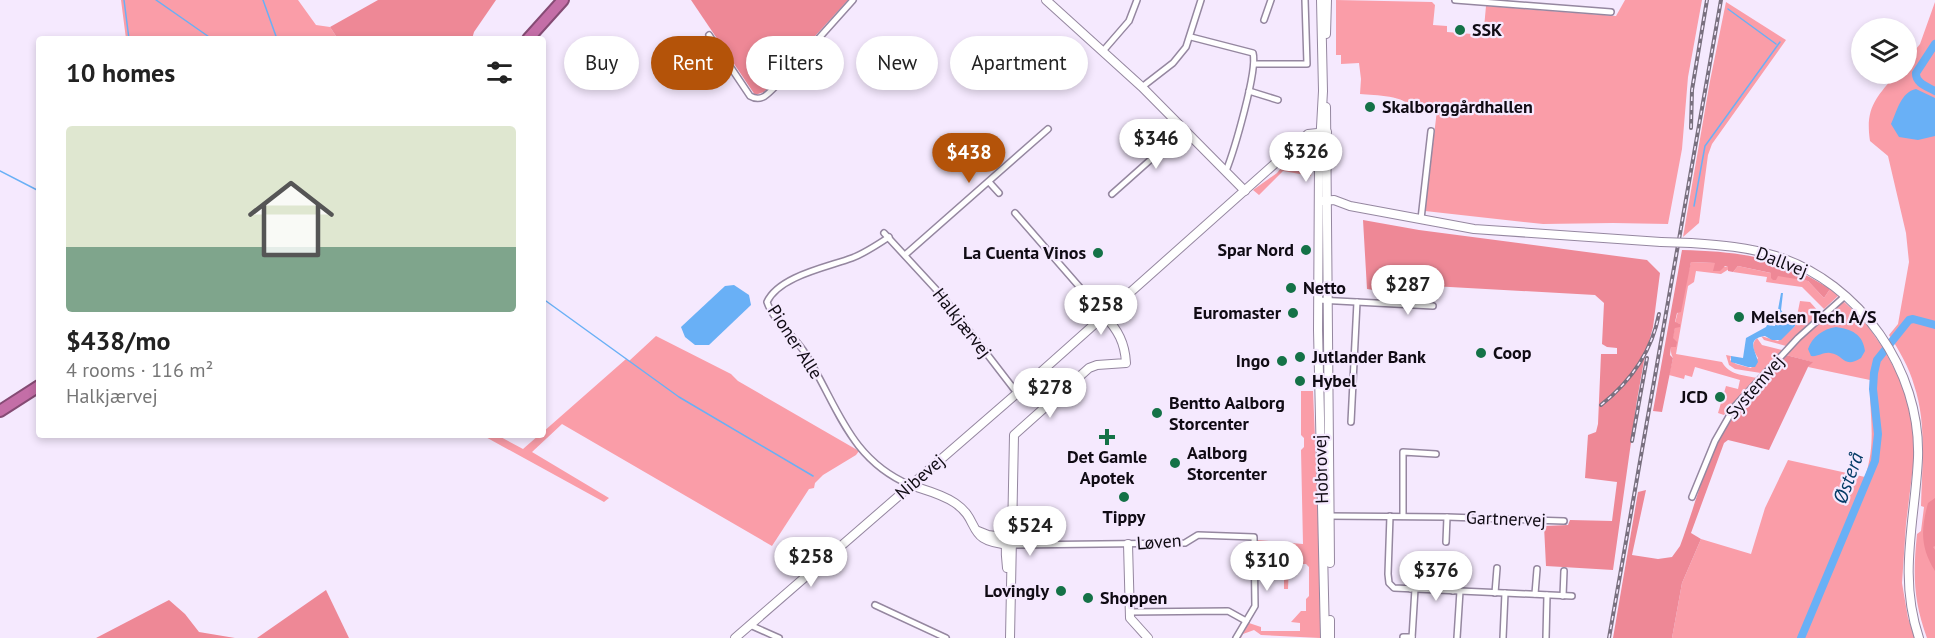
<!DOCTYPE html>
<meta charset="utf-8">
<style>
:root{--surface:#fff;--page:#f6f6f6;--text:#222;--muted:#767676;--accent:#b45309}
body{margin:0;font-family:"PT Sans",sans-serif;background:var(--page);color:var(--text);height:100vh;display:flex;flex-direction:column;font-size:22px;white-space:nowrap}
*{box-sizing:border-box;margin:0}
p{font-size:20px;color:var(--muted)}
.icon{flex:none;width:33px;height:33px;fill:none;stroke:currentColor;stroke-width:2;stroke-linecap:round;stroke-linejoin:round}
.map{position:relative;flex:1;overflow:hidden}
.side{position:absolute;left:36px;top:36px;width:510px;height:402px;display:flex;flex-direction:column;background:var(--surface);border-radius:6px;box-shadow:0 3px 9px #0003}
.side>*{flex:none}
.banner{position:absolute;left:564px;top:36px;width:570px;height:54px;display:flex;gap:12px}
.fabs{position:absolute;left:1851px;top:18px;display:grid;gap:12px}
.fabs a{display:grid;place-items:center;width:66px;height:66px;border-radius:50%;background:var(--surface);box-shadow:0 3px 9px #0003;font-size:30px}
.price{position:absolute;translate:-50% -51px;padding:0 14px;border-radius:21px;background:#fff;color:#222;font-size:20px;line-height:39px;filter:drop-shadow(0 2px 3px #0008)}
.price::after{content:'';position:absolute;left:50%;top:36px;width:18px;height:14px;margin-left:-9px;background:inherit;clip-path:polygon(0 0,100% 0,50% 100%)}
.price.selected{background:var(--accent);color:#fff}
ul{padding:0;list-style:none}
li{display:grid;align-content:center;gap:12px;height:318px;padding:0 30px}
li span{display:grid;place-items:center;height:186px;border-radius:6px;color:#555}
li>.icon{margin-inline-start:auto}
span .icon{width:108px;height:108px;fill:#fffc;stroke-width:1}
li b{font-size:26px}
h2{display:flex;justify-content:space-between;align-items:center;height:72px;padding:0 30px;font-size:26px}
.chip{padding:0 21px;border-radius:27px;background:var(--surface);box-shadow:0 3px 9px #0003;font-size:21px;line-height:54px}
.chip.selected{background:var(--accent);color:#fff}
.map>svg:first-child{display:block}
</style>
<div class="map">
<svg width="1935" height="638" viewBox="0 0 1935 638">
<rect width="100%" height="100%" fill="#f5e9fe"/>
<g fill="#fa9da8">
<polygon points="121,0 298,0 316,25 330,27 338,39 126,39"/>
<path d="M 1336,0 L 1432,2 L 1435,5 L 1433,25 L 1447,26 L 1447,32 L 1472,34 L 1473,28 L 1484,28 L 1486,6 L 1616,16 L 1625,0 L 1702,0 L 1688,77 L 1682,149 L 1668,224 L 1613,223 L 1543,224 L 1425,211 L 1437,110 L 1413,110 C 1405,94 1376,96 1360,94 L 1361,79 L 1359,63 L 1341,64 L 1341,55 L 1336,55 Z"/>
<polygon points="1726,2 1786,40 1712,144 1708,155 1699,223 1683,237 1710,81"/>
<path d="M 1935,2 L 1935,638 L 1927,638 C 1913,600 1913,573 1917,534 L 1921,531 L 1924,507 L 1921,506 C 1922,466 1927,423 1914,385 C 1909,367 1899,350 1889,335 L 1898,324 L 1909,262 L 1906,233 L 1888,156 L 1870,141 C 1865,108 1876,98 1896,74 L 1906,74 L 1907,60 L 1920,44 Z"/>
<polygon points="1305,144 1312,151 1311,176 1283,171 1259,195 1253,190 1277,173 1285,163"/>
<path d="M 1691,262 L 1715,263 L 1715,266 L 1728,267 L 1729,269 L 1721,274 L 1696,271 L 1694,282 L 1688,286 L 1676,354 L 1722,362 C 1729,375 1743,375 1757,378 L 1734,402 L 1724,415 L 1718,413 L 1726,386 L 1738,389 L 1740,380 L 1695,367 L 1692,377 L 1685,375 L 1684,379 L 1669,375 L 1673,358 C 1668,350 1673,337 1675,327 L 1680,324 L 1675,323 Z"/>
<polygon points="1738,266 1808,281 1824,298 1830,289 1838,296 1824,309 1802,287 1766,282 1767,277 1733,272"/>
<polygon points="1800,301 1810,302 1819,312 1818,316 1786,346 1764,340 1761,336 1778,341 1795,326"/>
<path d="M 1843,301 L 1863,319 L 1883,348 L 1903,384 L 1914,431 L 1915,450 L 1906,524 L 1902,583 L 1908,618 L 1915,638 L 1672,638 L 1682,583 L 1701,539 L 1751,554 L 1765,508 L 1788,460 L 1865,477 C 1877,440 1869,416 1870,380 L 1808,367 L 1812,362 L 1786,355 L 1798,342 Z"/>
<polygon points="656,336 731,374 738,381 859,451 856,455 823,475 815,483 814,488 809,489 772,546 562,424 532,452 609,498 604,502 482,435 497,435 523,449 539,435 543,435 543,432 626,359 629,361"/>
<path d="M 1757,338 L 1762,345 L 1782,350 L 1761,373 L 1735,369 L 1729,365 L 1726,355 L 1731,356 L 1730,360 L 1736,364 L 1751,368 L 1758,358 C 1754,351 1750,345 1757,338 Z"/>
<polygon points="1301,391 1313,391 1320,556 1320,638 1261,635 1254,630 1243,634 1241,638 1238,637 1249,623 1261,627 1261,631 1300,631 1300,623 1291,622 1301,611 1306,611 1306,599 1309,596 1309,567 1306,564 1289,564 1288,589 1284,589 1284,560 1258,558 1257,540 1303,544 1301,450 1304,447 1304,438 1301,435"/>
</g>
<g fill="#ee8896">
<polygon points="378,0 496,0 474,32 472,39 338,39 330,27"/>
<polygon points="691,0 848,0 764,92 755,95"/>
<polygon points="1363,220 1419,230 1647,260 1660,273 1653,327 1644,361 1637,400 1613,570 1546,566 1544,526 1568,525 1570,520 1612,521 1617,482 1585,478 1588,435 1596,432 1598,424 1601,354 1617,354 1617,348 1607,347 1602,344 1604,303 1595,295 1396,284 1387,292 1367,289"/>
<path d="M 1682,250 C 1742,252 1778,256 1830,289 L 1824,298 L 1808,281 L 1778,276 L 1776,280 L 1773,280 L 1771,278 L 1771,273 L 1738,266 L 1733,272 L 1728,271 L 1728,267 L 1725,266 L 1720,271 L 1713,271 L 1715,263 L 1691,262 L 1681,312 L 1677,313 L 1675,322 L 1680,324 L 1680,327 L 1675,328 L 1673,338 L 1677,342 L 1676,347 L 1671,347 L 1670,355 L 1673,358 L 1662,412 L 1653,411 Z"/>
<path d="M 1786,355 L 1813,362 L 1808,367 L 1769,450 L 1728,440 L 1724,443 L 1691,533 L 1701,539 L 1682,583 L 1672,638 L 1613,638 L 1638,492 L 1646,490 L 1632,555 L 1658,559 L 1672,557 L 1680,546 C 1695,506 1710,447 1733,413 C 1748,392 1769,373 1786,355 Z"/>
<path d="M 1935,498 L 1935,546 L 1933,547 L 1935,550 L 1935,571 C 1920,547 1921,529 1928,503 Z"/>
<polygon points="326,590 349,638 257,638"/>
<polygon points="169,600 185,614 199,632 235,638 96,638"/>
</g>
<g fill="#69b0f6">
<path d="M 1916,89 L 1935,98 L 1935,136 L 1918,140 L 1899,137 L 1891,124 C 1897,111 1901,92 1916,89 Z"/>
<polygon points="734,285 749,295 751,305 709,345 695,345 685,337 681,327 725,286"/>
<path d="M 1781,293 L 1783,293 L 1781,310 L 1788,320 L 1795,321 L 1795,326 L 1781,340 L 1772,340 L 1765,336 C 1745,339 1756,351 1758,362 L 1755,367 L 1748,367 L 1731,362 L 1731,356 L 1743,358 L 1746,338 L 1766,327 L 1767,325 L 1775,326 Z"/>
<path d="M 1836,327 C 1851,329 1863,334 1865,351 L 1861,358 C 1843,369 1845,355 1830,353 C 1823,352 1818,357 1811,356 L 1808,349 C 1812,337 1823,329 1836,327 Z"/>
</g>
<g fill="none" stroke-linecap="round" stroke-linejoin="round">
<g stroke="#69b0f6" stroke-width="1.5">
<polyline points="124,0 129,39"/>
<polyline points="156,0 212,39"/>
<polyline points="263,0 277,39"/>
<polyline points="1728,9 1776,44"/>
<polyline points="0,171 39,191"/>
<polyline points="1694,206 1705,146 1780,42"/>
<polyline points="546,301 679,397 813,476"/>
</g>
<g stroke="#69b0f6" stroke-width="8">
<path d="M 1935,44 L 1916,73 C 1915,83 1928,87 1935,91"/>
<polyline points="1801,638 1875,461 1878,434 1873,389 1874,373 1877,360 1909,320 1913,319 1935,325"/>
</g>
<g stroke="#9587a0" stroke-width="8">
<g id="street">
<polyline points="1455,0 1611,12"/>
<polyline points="1264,20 1271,0"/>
<path d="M 709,35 L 750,96 C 762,103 768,93 776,86 L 853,0"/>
<path d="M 1191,37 L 1253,53 C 1258,70 1234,151 1226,171"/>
<polyline points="1103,51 1129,21 1137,0"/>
<polyline points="1255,64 1307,64 1305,0"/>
<polyline points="1142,87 1173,63 1186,47 1201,0"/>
<polyline points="1249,91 1278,100"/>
<polyline points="989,182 999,193"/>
<polyline points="1112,194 1185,129"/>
<polyline points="1015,213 1104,315"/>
<polyline points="1421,219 1431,131"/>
<polyline points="884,233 943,297 1017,393"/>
<path d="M 889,237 C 877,245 865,253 852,258 C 828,267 779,276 767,302 C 773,320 792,334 803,350 C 837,402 847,458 910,485"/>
<polyline points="905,255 1048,129"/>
<polyline points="1318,300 1433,306"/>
<polyline points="1351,422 1357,302"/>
<polyline points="1692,497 1715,441 1735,406 1798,338 1845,296"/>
<polyline points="1327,516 1447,517 1564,521"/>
<polyline points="1390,516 1388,574 1389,583 1394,588 1572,596"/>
<polyline points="1403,516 1403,452 1436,454"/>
<polyline points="1013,538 1041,543"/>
<polyline points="1446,542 1447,517"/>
<polyline points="1012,545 1185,543 1198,535 1254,537 1255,606 1236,638"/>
<polyline points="1411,589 1412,564"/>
<polyline points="1453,591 1455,566"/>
<polyline points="1495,593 1497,568"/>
<polyline points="1535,594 1537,569"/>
<polyline points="1563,596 1564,571"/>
<polyline points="875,605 946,638"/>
<polyline points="1129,612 1228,611 1246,621"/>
<polyline points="750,625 779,638"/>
<polyline points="1403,637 1412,637"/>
<polyline points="1412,638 1415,589"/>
<polyline points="1457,638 1460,591"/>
<polyline points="1503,638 1505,593"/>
<polyline points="1546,638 1547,595"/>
</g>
</g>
<g stroke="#9587a0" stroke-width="10">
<g id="secondary">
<polyline points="1046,0 1142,87 1245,191"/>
<polyline points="1321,0 1323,91 1319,163 1318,330 1325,638"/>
<polyline points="1326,34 1327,0"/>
<polyline points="1326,107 1330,563"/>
<polyline points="1322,201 1334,200 1350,206 1474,229 1661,242"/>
<path d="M 1691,243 C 1720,245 1748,247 1776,256 C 1860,283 1921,370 1918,458 C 1915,521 1898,576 1919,638"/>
<path d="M 910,485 C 925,490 942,494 955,503 C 983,522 963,542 1012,545"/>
<polyline points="978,531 988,535 1010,538"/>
<polyline points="1128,544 1130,618 1148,638"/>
<path d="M 1007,568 C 1005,552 1005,530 1010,515"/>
<polyline points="1330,620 1330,638"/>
<polyline points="735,638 1015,395 1298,143 1308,134 1327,132"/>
<path d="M 1010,638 L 1014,435 L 1089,368 L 1097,365 L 1126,363 C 1125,343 1118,330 1104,315"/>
</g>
</g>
<g stroke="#854b74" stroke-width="14">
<g id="highway">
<polyline points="528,39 563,0"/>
<polyline points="0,411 39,386"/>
</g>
</g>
<use href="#street" stroke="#fff" stroke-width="5"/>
<use href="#secondary" stroke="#fff" stroke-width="8"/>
<use href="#highway" stroke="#c46ea7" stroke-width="10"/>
<g stroke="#79707f" stroke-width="4">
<g id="rail">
<polyline points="1691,128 1692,90 1707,0"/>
<path d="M 1601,405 C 1630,382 1652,351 1659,314"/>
<polyline points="1632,441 1647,358"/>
<polyline points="1609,638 1721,0"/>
</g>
</g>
<use href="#rail" stroke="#f5e9fe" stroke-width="1.5" stroke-dasharray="4.5" stroke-linecap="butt"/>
<g stroke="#9587a0" stroke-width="10" stroke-linecap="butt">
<polyline id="secondary-bridge" points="1661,242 1691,243"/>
</g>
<use href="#secondary-bridge" stroke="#fff" stroke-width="8"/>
</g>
<g fill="#147247" stroke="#f5e9fe" stroke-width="2">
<circle cx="1460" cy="30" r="6"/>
<circle cx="1370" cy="107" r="6"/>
<circle cx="1306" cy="250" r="6"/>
<circle cx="1098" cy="253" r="6"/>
<circle cx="1291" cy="288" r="6"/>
<circle cx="1293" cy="313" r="6"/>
<circle cx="1739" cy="317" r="6"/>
<circle cx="1481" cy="353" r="6"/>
<circle cx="1300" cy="357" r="6"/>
<circle cx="1282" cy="361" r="6"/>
<circle cx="1300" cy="381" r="6"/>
<circle cx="1720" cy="397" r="6"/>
<circle cx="1157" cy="413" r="6"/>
<path d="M1104 428h6v6h6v6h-6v6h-6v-6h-6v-6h6z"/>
<circle cx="1175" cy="463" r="6"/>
<circle cx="1124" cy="497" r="6"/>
<circle cx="1061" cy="591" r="6"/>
<circle cx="1088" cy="598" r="6"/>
</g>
<g text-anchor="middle" stroke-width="4.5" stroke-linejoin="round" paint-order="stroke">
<g font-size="18" font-weight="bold" fill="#100b14" stroke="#f5e9fe" text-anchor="start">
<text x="1472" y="36">SSK</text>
<text x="1382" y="113">Skalborggårdhallen</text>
<text x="1294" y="256" text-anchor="end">Spar Nord</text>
<text x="1086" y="259" text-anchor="end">La Cuenta Vinos</text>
<text x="1303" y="294">Netto</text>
<text x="1281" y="319" text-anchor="end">Euromaster</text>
<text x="1751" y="323">Melsen Tech A/S</text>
<text x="1493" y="359">Coop</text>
<text x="1312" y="363">Jutlander Bank</text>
<text x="1270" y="367" text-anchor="end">Ingo</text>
<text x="1312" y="387">Hybel</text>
<text x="1708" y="403" text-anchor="end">JCD</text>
<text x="1169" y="409">Bentto Aalborg<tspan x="1169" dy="21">Storcenter</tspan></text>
<text x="1187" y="459">Aalborg<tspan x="1187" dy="21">Storcenter</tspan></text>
<text x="1107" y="463" text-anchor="middle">Det Gamle<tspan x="1107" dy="21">Apotek</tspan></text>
<text x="1124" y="523" text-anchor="middle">Tippy</text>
<text x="1049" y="597" text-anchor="end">Lovingly</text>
<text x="1100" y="604">Shoppen</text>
</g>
<g font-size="18" fill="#100b14" stroke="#f5e9fe">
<text transform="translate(1782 262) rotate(21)" y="6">Dallvej</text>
<text transform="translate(962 323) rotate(52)" y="6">Halkjærvej</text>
<text transform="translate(795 342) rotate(57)" y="6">Pioner Alle</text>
<text transform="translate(1755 387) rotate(-49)" y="6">Systemvej</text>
<text transform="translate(1321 469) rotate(-92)" y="6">Hobrovej</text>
<text transform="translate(920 477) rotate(-41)" y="6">Nibevej</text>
<text transform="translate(1506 519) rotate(2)" y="6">Gartnervej</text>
<text transform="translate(1159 542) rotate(-4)" y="6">Løven</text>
</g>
<g font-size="20" font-style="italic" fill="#043b66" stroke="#f5e9fe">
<text transform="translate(1848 478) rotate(-70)" y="7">Østerå</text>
</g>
</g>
</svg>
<div class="fabs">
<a><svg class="icon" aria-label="layers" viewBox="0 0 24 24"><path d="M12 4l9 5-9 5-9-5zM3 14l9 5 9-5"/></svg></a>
</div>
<b class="price" style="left:1156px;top:170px">$346</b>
<b class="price" style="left:1306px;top:183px">$326</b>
<b class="price selected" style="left:969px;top:184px">$438</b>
<b class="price" style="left:1408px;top:316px">$287</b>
<b class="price" style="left:1101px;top:336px">$258</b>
<b class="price" style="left:1050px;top:419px">$278</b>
<b class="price" style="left:1030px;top:557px">$524</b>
<b class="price" style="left:811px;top:588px">$258</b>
<b class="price" style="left:1267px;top:592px">$310</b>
<b class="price" style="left:1436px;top:602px">$376</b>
<div class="banner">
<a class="chip">Buy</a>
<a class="chip selected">Rent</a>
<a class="chip">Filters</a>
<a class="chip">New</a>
<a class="chip">Apartment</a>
</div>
<section class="side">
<h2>10 homes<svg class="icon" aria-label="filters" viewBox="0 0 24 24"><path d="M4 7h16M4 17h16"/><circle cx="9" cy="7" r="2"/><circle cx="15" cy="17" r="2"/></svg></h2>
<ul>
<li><span style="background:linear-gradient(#dfe7d0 65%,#7fa58c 0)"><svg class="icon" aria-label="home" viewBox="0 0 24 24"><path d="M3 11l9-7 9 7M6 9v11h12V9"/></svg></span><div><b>$438/mo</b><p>4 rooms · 116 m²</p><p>Halkjærvej</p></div></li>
</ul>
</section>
</div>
